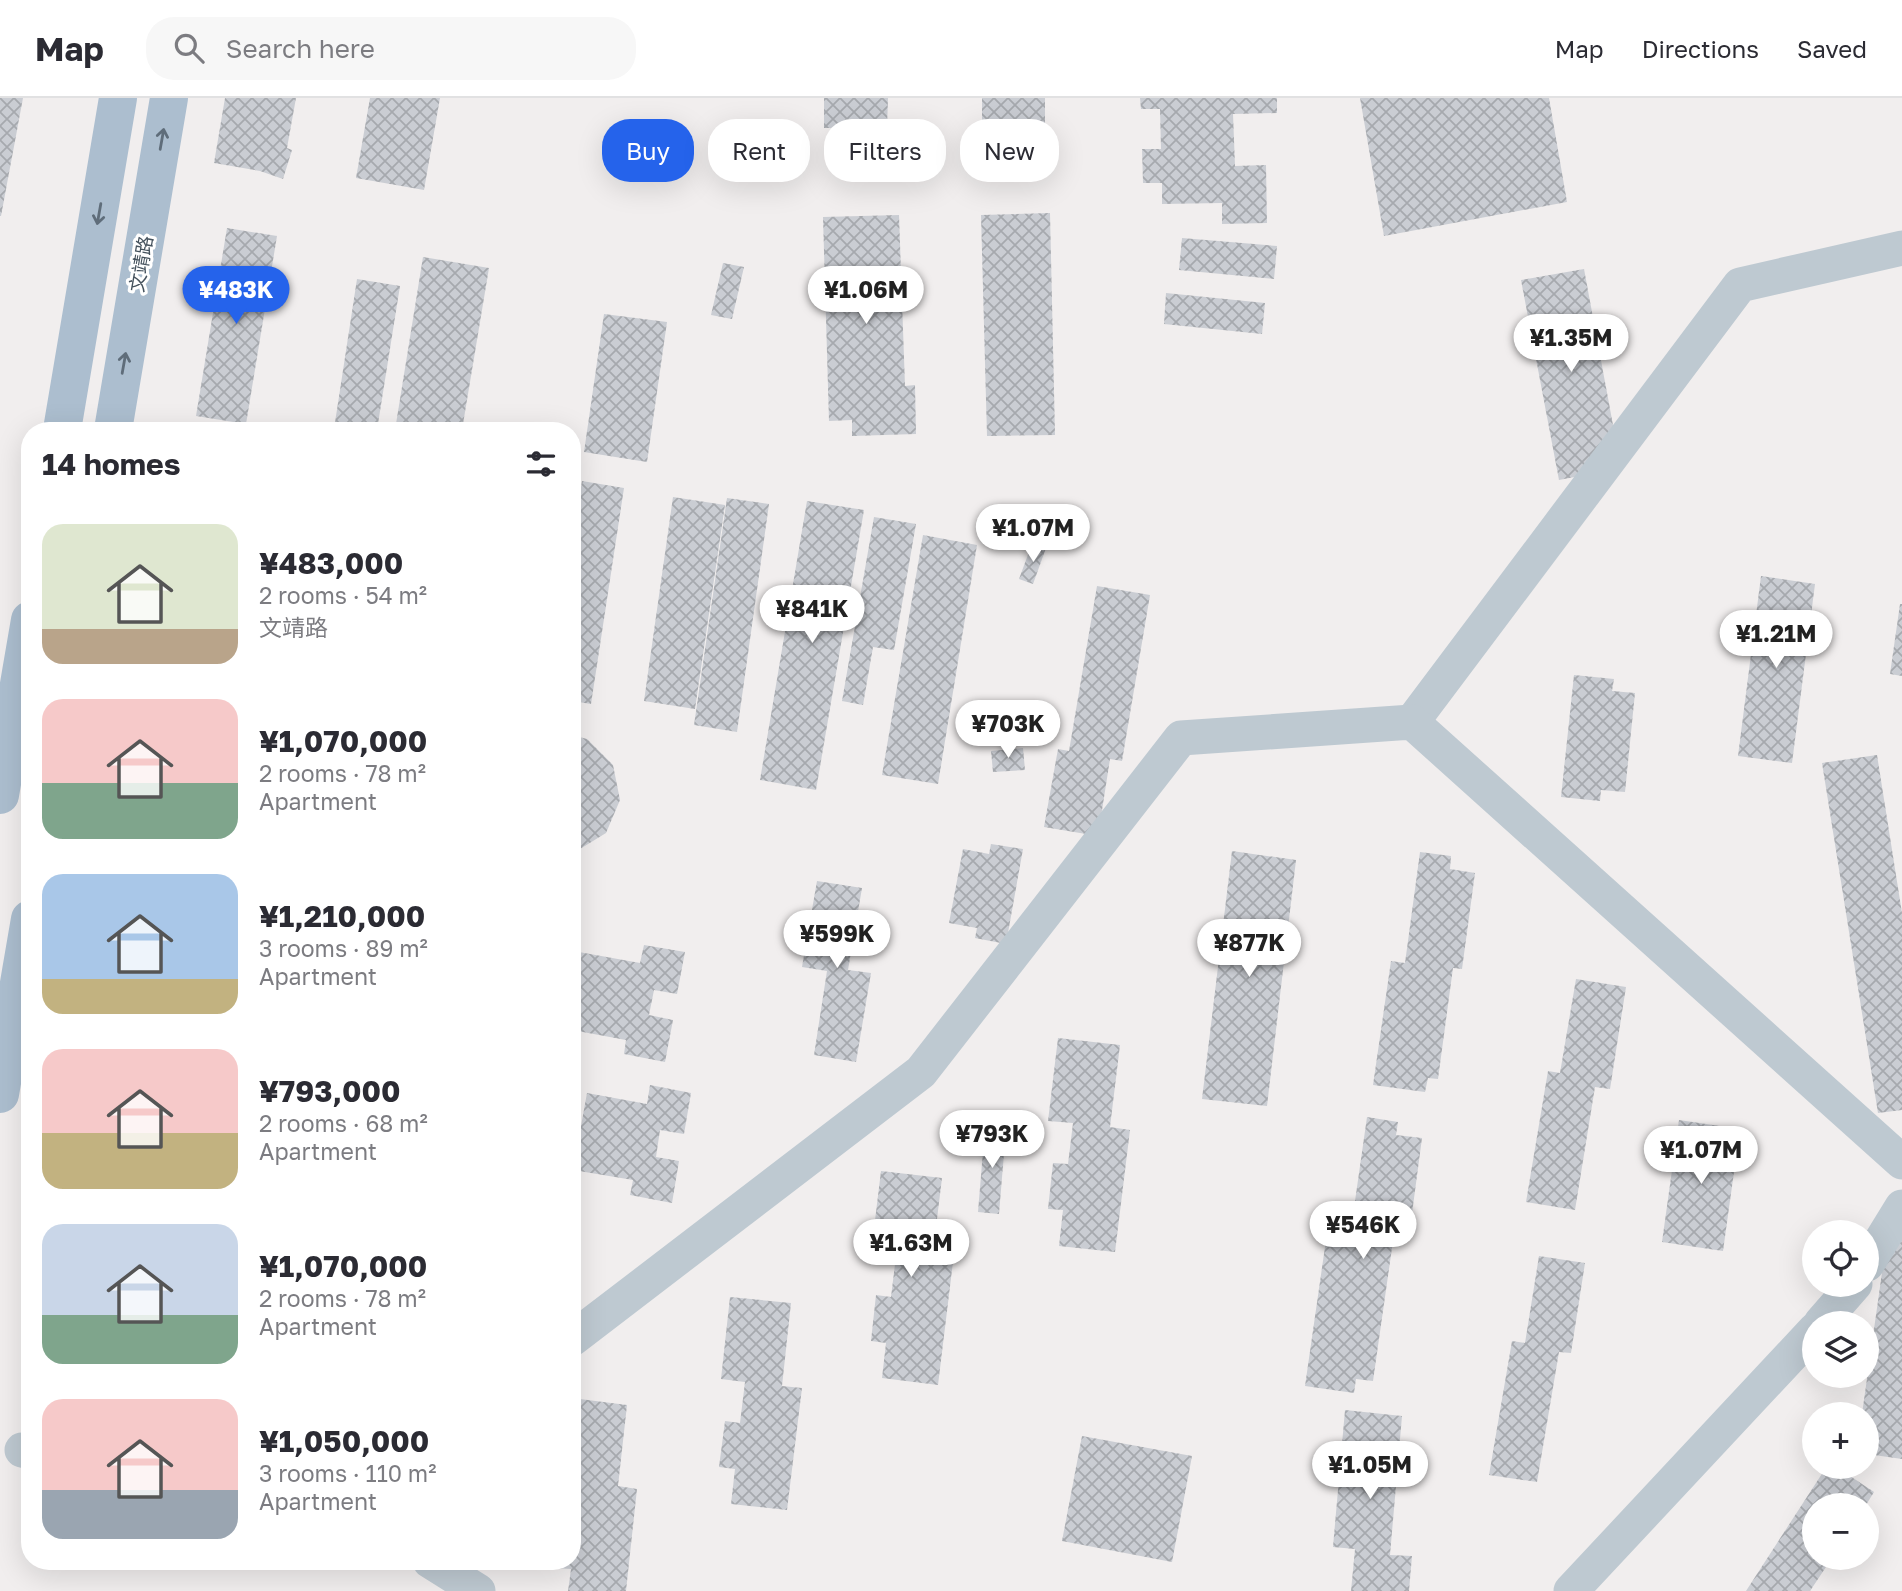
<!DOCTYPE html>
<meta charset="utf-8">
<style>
:root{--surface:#fff;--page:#f7f7f7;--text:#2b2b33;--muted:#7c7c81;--line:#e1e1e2;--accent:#2563eb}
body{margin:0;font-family:"Golos Text","Noto Sans SC",sans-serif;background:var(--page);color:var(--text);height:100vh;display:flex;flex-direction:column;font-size:26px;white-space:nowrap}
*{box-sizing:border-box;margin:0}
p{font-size:23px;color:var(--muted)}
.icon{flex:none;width:38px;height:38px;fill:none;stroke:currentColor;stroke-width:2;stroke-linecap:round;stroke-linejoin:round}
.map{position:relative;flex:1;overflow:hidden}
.panel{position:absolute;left:21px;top:324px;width:560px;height:1148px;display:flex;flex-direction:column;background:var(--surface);border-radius:28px;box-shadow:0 7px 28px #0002}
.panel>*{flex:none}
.hud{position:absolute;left:602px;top:21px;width:665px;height:63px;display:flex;gap:14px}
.controls{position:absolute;left:1802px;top:1122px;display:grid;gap:14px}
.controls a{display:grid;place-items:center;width:77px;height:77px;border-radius:50%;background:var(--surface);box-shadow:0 7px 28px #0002;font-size:35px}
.price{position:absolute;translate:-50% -60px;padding:0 16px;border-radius:24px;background:#fff;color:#222;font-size:23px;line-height:46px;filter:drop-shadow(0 2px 4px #0008)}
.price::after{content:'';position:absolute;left:50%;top:42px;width:21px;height:16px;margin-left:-10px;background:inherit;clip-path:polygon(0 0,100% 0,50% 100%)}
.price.active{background:var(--accent);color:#fff}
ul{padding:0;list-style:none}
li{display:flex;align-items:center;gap:21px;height:175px;padding:0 21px}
li span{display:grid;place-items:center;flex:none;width:196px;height:140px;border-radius:21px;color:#555}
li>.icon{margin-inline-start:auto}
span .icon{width:84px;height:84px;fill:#fffc;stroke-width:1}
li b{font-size:30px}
h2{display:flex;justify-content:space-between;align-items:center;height:84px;padding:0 21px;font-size:30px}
.chip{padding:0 24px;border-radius:28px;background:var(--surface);box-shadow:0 7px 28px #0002;font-size:24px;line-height:63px}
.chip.active{background:var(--accent);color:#fff}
header{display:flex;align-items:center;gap:42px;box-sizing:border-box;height:98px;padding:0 35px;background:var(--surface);border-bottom:2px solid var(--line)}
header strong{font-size:33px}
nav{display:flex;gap:38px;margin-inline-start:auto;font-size:24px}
.search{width:490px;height:63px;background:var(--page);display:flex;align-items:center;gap:18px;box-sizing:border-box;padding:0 24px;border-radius:28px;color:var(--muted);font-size:26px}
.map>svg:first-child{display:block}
</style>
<header>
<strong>Map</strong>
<div class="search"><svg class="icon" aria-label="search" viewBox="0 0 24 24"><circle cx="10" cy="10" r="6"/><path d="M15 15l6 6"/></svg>Search here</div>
<nav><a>Map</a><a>Directions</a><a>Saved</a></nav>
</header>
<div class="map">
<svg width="1902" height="1493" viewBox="0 0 1902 1493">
<defs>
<pattern id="building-cross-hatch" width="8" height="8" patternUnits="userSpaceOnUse" patternTransform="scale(1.75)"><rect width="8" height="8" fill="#cacdd3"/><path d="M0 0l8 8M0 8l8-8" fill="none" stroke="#a6a9ae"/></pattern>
</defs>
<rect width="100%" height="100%" fill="#f1eeee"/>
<g fill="url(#building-cross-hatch)">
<polygon points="0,0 23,0 1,118 0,118"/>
<polygon points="225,0 296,0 287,50 292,52 283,81 260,73 214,65"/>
<polygon points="370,0 440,0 424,92 356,80"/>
<polygon points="824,0 888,0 887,30 824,30"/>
<rect x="982" y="0" width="63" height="28"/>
<polygon points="1140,0 1277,0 1277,15 1233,16 1235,68 1266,67 1267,125 1222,126 1222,105 1162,106 1162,85 1143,85 1142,51 1161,51 1160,11 1141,11"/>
<polygon points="1360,0 1549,0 1567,104 1384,138"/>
<polygon points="1050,115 1055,337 987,338 981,117"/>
<polygon points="899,117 905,288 915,287 916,336 852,338 852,322 829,323 823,119"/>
<polygon points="227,130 277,138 246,326 196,318"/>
<polygon points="1182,140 1277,148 1274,181 1179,172"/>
<polygon points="423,159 489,170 462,332 395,332"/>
<polygon points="723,165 744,169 732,221 711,217"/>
<polygon points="1584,171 1621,370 1559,382 1521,182"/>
<polygon points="357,181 400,188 377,332 334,331"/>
<polygon points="1166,195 1265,205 1262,236 1164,226"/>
<polygon points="604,216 667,224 647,364 584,354"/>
<polygon points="310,324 325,327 324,332 309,332"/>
<polygon points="582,383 624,390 591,606 572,603 572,444"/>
<polygon points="673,399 725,407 695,611 644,603"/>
<polygon points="727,400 769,406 737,634 694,627"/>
<polygon points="807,403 864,412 816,692 760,682"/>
<polygon points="874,419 916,426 894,552 873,549 863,607 842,603"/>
<polygon points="923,437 977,447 938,686 882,677"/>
<polygon points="1032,446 1046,450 1033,486 1019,481"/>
<polygon points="1761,478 1815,486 1792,665 1738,658"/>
<polygon points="1097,488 1150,497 1122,663 1110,661 1098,738 1044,729 1058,651 1069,653"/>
<polygon points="1900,506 1902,506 1902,578 1890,576"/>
<polygon points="1574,577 1614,581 1612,593 1635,595 1625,694 1601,692 1600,703 1561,699"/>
<polygon points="572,637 587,641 613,667 620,702 606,735 575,754 572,746"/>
<polygon points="1023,650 1025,672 993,674 991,653"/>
<polygon points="1877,657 1902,815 1902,1012 1878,1015 1822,665"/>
<polygon points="991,746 1023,751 1006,846 975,840 977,830 949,825 963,751 989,756"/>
<polygon points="1232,753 1296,762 1267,1008 1202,1001"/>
<polygon points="1420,754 1451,758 1450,771 1475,775 1462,871 1453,870 1438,981 1428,980 1425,994 1373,987 1391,863 1405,865"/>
<polygon points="817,783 862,790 848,872 871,875 856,964 814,957 827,873 802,869"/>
<polygon points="644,847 685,854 677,896 654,892 649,917 673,922 665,964 624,956 626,942 572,932 572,893 579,854 640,865"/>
<polygon points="1576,881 1626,889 1610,991 1595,989 1575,1112 1526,1104 1548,973 1560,975"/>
<polygon points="1058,940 1120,947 1110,1029 1130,1032 1115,1154 1059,1148 1063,1112 1048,1111 1053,1065 1068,1066 1073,1025 1048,1023"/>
<polygon points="650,987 691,995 684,1036 660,1032 656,1059 679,1063 672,1105 630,1097 633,1082 573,1072 587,995 647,1006"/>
<polygon points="1367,1019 1398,1024 1396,1037 1422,1040 1409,1138 1394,1136 1373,1283 1356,1281 1354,1295 1305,1288 1328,1128 1351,1131"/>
<polygon points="1679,1022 1740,1031 1723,1153 1662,1144"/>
<polygon points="985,1029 1006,1031 999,1116 978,1114"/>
<polygon points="881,1073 942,1080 932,1162 953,1164 938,1287 882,1280 886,1245 871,1243 876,1197 891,1199 896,1158 871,1155"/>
<polygon points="1890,1118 1902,1119 1902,1361 1867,1356 1867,1316 1862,1316"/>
<polygon points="1539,1158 1585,1165 1571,1255 1559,1254 1537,1384 1489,1377 1512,1243 1525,1245"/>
<polygon points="730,1199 791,1205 782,1288 802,1290 787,1412 731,1406 735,1371 719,1369 725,1323 740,1325 745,1284 721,1281"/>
<polygon points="572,1300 627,1307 618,1388 637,1391 626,1493 568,1493 571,1471 555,1470 556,1463 572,1463 572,1425 576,1425 581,1385 572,1384"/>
<polygon points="1345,1312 1402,1318 1390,1457 1412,1458 1409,1493 1351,1493 1355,1451 1333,1449"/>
<polygon points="1082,1338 1192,1358 1172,1464 1062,1443"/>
<polygon points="1827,1368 1835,1368 1874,1394 1866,1407 1815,1407 1815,1460 1832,1460 1810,1493 1746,1493"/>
</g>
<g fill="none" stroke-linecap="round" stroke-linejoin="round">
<g stroke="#bec9d1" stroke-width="35">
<polyline points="1412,624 1740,187 1902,150"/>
<polyline points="1867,1166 1902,1109"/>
<polyline points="1821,1225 1855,1186"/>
<polyline points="572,1241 921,974 1181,640 1412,624 1902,1064"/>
<polyline points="30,1352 22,1352 30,1354"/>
<polyline points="430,1463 478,1493"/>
<polyline points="1571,1493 1815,1232"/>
</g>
<g stroke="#acbecf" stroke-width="38">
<polyline points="62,332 118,0"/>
<polyline points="113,332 169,0"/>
<polyline points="0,697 30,522"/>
<polyline points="0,996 30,821"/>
</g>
</g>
<defs><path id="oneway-shaft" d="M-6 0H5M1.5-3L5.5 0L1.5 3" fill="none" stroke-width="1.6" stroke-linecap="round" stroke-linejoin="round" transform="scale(1.75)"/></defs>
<g stroke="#5f6d7a">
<use href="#oneway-shaft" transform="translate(162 41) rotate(-80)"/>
<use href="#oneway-shaft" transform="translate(99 116) rotate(100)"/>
<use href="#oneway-shaft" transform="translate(124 265) rotate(-80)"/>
</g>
<g text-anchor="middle" stroke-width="6" stroke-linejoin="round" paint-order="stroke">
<g font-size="19" fill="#45525d" stroke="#fff">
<text transform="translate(141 166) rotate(-80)" y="7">文靖路</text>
</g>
</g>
</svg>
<div class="controls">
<a><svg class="icon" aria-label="locate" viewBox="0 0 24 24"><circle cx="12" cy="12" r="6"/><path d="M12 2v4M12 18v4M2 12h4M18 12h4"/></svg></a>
<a><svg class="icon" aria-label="layers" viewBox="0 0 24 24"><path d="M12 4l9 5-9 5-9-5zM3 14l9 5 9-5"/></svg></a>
<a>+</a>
<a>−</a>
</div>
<b class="price active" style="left:236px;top:228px">¥483K</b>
<b class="price" style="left:866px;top:228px">¥1.06M</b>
<b class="price" style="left:1571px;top:276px">¥1.35M</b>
<b class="price" style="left:1033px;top:466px">¥1.07M</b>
<b class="price" style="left:812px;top:547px">¥841K</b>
<b class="price" style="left:1776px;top:572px">¥1.21M</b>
<b class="price" style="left:1008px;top:662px">¥703K</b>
<b class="price" style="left:837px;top:872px">¥599K</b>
<b class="price" style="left:1249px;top:881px">¥877K</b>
<b class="price" style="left:992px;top:1072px">¥793K</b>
<b class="price" style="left:1701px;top:1088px">¥1.07M</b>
<b class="price" style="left:1363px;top:1163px">¥546K</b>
<b class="price" style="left:911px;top:1181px">¥1.63M</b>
<b class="price" style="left:1370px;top:1403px">¥1.05M</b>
<div class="hud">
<a class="chip active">Buy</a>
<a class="chip">Rent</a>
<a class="chip">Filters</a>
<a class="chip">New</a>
</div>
<section class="panel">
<h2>14 homes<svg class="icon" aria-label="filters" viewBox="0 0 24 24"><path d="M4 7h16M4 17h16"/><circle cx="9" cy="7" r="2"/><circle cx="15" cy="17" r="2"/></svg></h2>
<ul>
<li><span style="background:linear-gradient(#dfe7d0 75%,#b9a48a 0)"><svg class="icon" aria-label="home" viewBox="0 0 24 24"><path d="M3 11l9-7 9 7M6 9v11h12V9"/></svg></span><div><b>¥483,000</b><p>2 rooms · 54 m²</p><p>文靖路</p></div></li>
<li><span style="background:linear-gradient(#f6c9c9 60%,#7fa58c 0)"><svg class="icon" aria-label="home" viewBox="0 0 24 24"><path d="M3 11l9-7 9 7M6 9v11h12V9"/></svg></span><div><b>¥1,070,000</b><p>2 rooms · 78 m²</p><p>Apartment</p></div></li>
<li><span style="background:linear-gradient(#a9c7e8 75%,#c2b280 0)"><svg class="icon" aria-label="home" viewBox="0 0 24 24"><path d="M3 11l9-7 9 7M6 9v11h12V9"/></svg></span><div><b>¥1,210,000</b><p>3 rooms · 89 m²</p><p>Apartment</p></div></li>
<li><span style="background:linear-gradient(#f6c9c9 60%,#c2b280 0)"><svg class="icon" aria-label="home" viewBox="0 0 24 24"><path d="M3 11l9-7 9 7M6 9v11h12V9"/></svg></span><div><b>¥793,000</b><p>2 rooms · 68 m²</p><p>Apartment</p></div></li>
<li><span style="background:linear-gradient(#c9d6e8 65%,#7fa58c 0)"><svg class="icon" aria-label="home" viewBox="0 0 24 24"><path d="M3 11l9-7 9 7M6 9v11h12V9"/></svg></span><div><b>¥1,070,000</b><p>2 rooms · 78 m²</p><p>Apartment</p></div></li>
<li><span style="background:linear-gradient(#f6c9c9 65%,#9aa5b1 0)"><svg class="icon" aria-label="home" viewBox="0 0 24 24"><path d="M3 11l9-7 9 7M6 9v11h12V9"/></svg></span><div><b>¥1,050,000</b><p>3 rooms · 110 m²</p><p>Apartment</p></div></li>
</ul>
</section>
</div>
